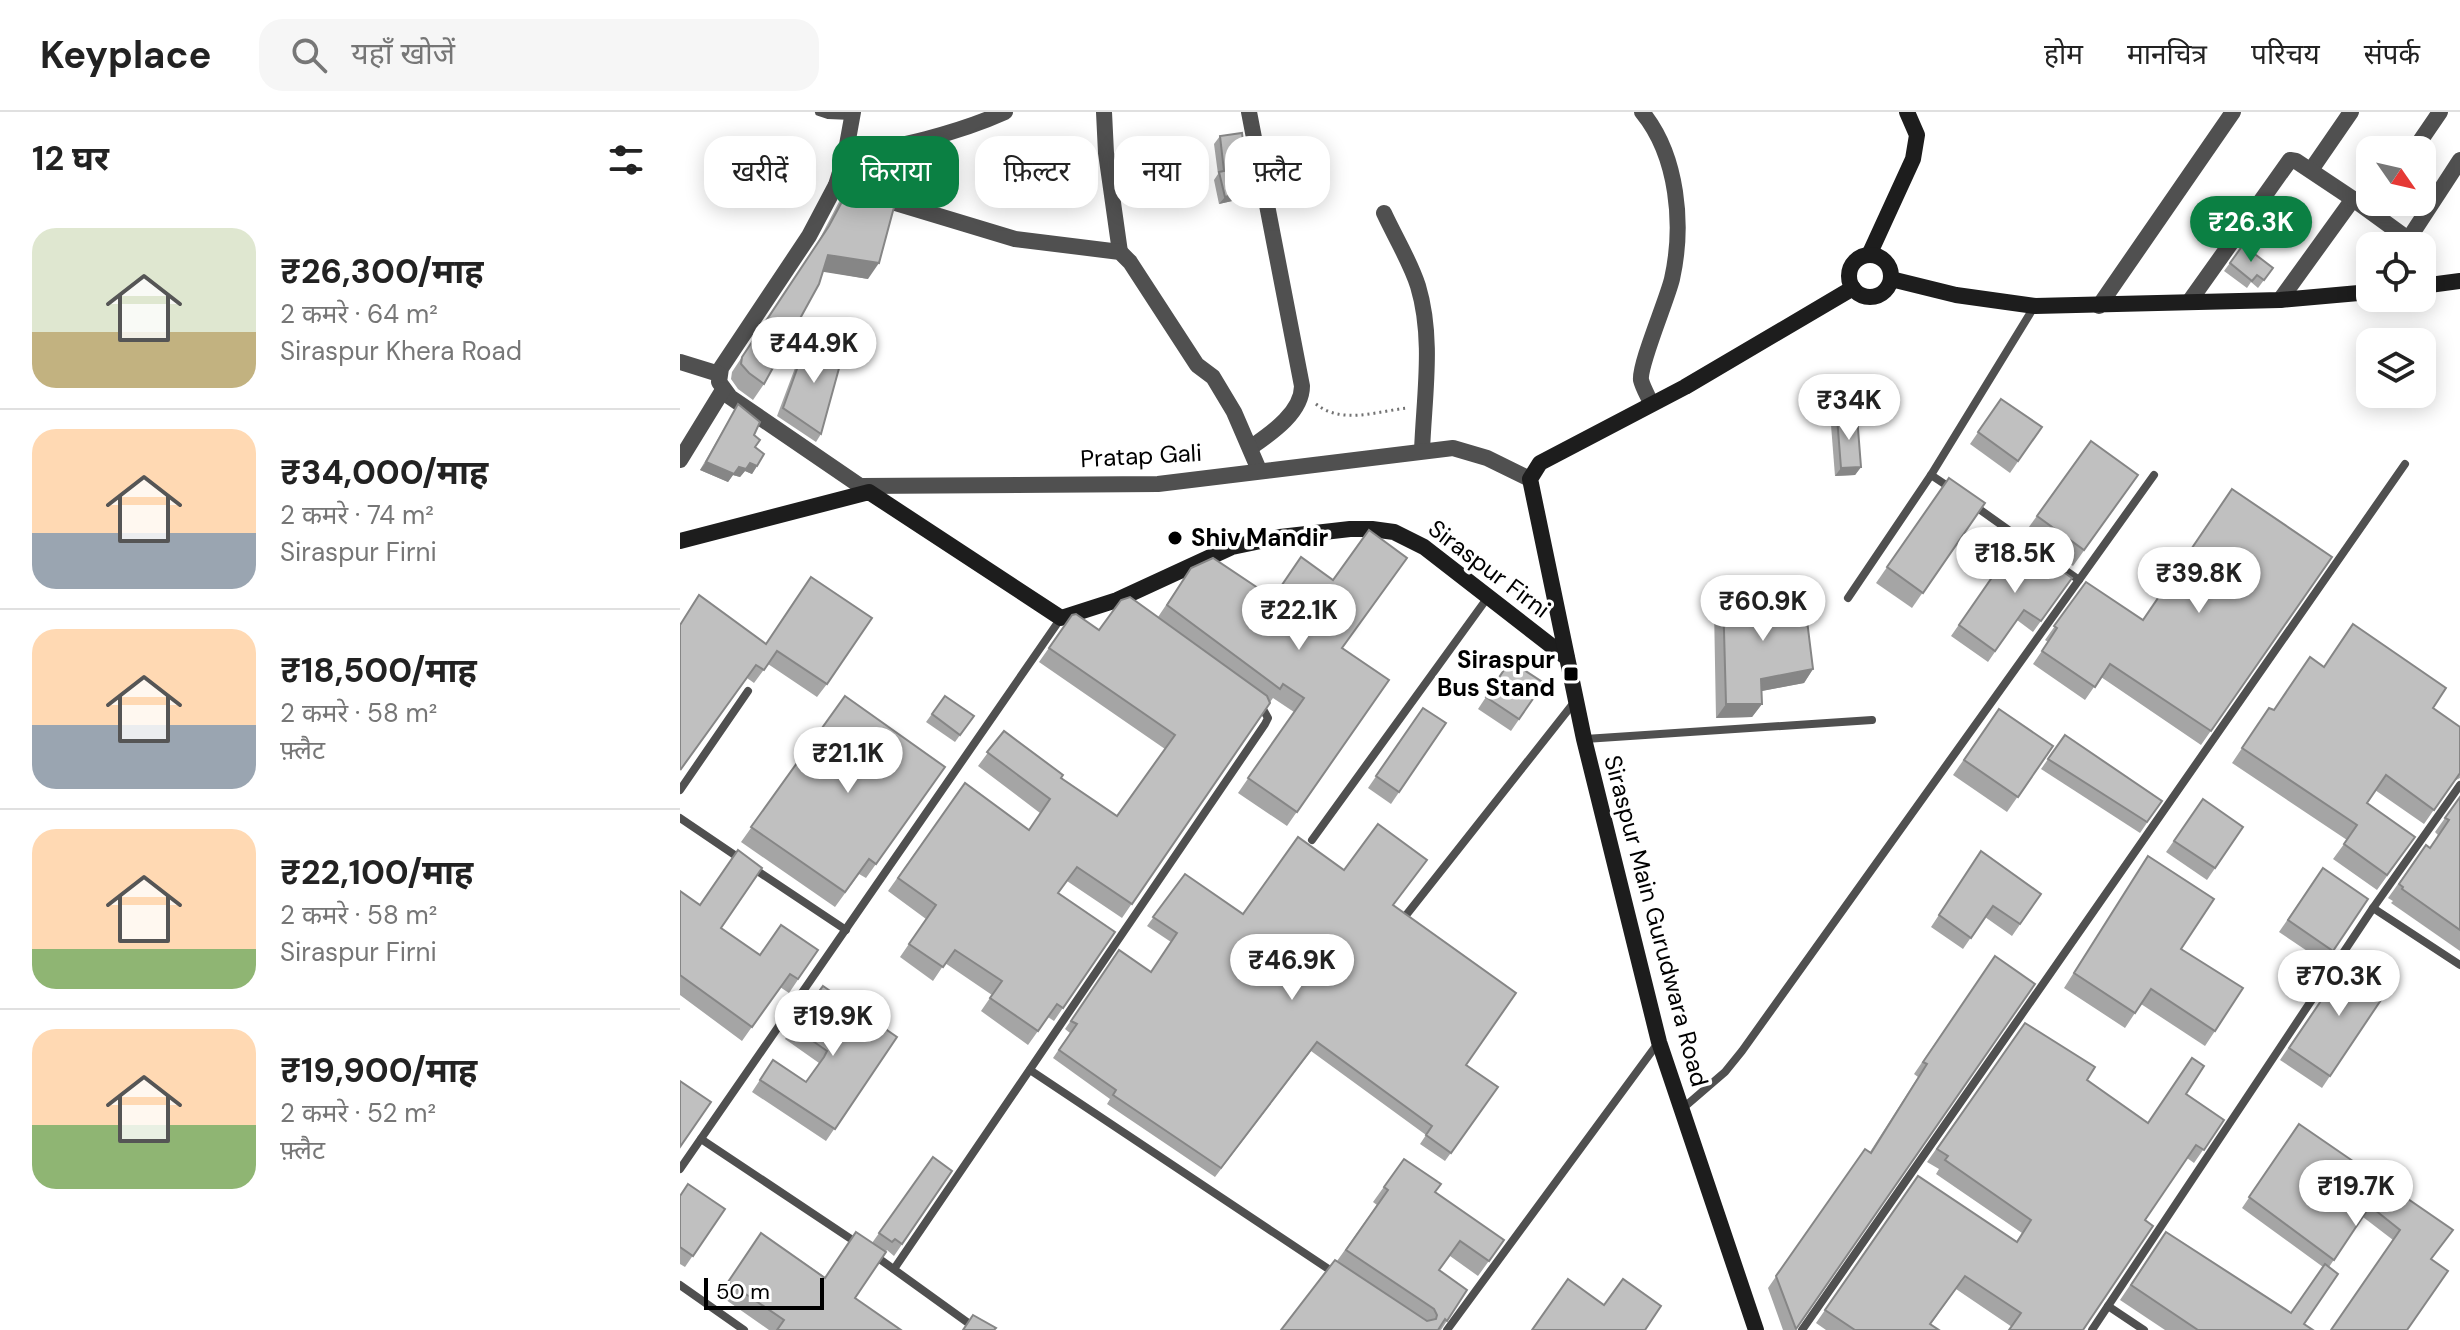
<!DOCTYPE html>
<html lang="hi">
<meta charset="utf-8">
<style>
:root{--surface:#fff;--page:#f6f6f6;--text:#222;--muted:#767676;--line:#e0e0e0;--accent:#0b8043}
body{margin:0;font-family:"DM Sans","Noto Sans Devanagari",sans-serif;background:var(--page);color:var(--text);height:100vh;display:flex;flex-direction:column;font-size:30px;white-space:nowrap}
*{box-sizing:border-box;margin:0}
p{font-size:26px;color:var(--muted)}
.icon{flex:none;width:44px;height:44px;fill:none;stroke:currentColor;stroke-width:2;stroke-linecap:round;stroke-linejoin:round}
.map{position:relative;flex:1;overflow:hidden}
.side{display:flex;flex-direction:column;background:var(--surface);width:680px}
.side>*{flex:none}
.hud{position:absolute;left:24px;top:24px;width:760px;height:72px;display:flex;gap:16px}
.needle{width:52px;rotate:124deg}
.controls{position:absolute;left:1676px;top:24px;display:grid;gap:16px}
.controls a{display:grid;place-items:center;width:80px;height:80px;border-radius:16px;background:var(--surface);box-shadow:0 4px 20px #0003;font-size:40px}
.scale{position:absolute;left:24px;bottom:20px;width:120px;box-sizing:border-box;padding-left:8px;border:4px solid #000;border-top:0;font-size:22px;line-height:28px;white-space:nowrap;color:#000;-webkit-text-stroke:6px #fff;paint-order:stroke}
.price{position:absolute;translate:-50% -68px;padding:0 18px;border-radius:28px;background:#fff;color:#222;font-size:26px;line-height:52px;filter:drop-shadow(0 2px 4px #0008)}
.price::after{content:'';position:absolute;left:50%;top:48px;width:24px;height:18px;margin-left:-12px;background:inherit;clip-path:polygon(0 0,100% 0,50% 100%)}
.price.selected{background:var(--accent);color:#fff}
ul{padding:0;list-style:none}
li{display:flex;align-items:center;gap:24px;height:200px;padding:0 32px}
li+li{border-top:2px solid var(--line)}
li span{display:grid;place-items:center;flex:none;width:224px;height:160px;border-radius:24px;color:#555}
li>.icon{margin-inline-start:auto}
span .icon{width:96px;height:96px;fill:#fffc;stroke-width:1}
li b{font-size:34px}
h2{display:flex;justify-content:space-between;align-items:center;height:96px;padding:0 32px;font-size:34px}
.pill{padding:0 28px;border-radius:24px;background:var(--surface);box-shadow:0 4px 20px #0003;font-size:28px;line-height:72px}
.pill.selected{background:var(--accent);color:#fff}
header{display:flex;align-items:center;gap:48px;box-sizing:border-box;height:112px;padding:0 40px;background:var(--surface);border-bottom:2px solid var(--line)}
header strong{font-size:38px}
nav{display:flex;gap:44px;margin-inline-start:auto;font-size:28px}
.search{width:560px;height:72px;background:var(--page);display:flex;align-items:center;gap:20px;box-sizing:border-box;padding:0 28px;border-radius:24px;color:var(--muted);font-size:30px}
main{display:flex;flex:1;min-height:0}
.map>svg:first-child{display:block}
</style>
<header>
<strong>Keyplace</strong>
<div class="search"><svg class="icon" aria-label="search" viewBox="0 0 24 24"><circle cx="10" cy="10" r="6"/><path d="M15 15l6 6"/></svg>यहाँ खोजें</div>
<nav><a>होम</a><a>मानचित्र</a><a>परिचय</a><a>संपर्क</a></nav>
</header>
<main>
<section class="side">
<h2>12 घर<svg class="icon" aria-label="filters" viewBox="0 0 24 24"><path d="M4 7h16M4 17h16"/><circle cx="9" cy="7" r="2"/><circle cx="15" cy="17" r="2"/></svg></h2>
<ul>
<li><span style="background:linear-gradient(#dfe7d0 65%,#c2b280 0)"><svg class="icon" aria-label="home" viewBox="0 0 24 24"><path d="M3 11l9-7 9 7M6 9v11h12V9"/></svg></span><div><b>₹26,300/माह</b><p>2 कमरे · 64 m²</p><p>Siraspur Khera Road</p></div></li>
<li><span style="background:linear-gradient(#ffd9b3 65%,#9aa5b1 0)"><svg class="icon" aria-label="home" viewBox="0 0 24 24"><path d="M3 11l9-7 9 7M6 9v11h12V9"/></svg></span><div><b>₹34,000/माह</b><p>2 कमरे · 74 m²</p><p>Siraspur Firni</p></div></li>
<li><span style="background:linear-gradient(#ffd9b3 60%,#9aa5b1 0)"><svg class="icon" aria-label="home" viewBox="0 0 24 24"><path d="M3 11l9-7 9 7M6 9v11h12V9"/></svg></span><div><b>₹18,500/माह</b><p>2 कमरे · 58 m²</p><p>फ़्लैट</p></div></li>
<li><span style="background:linear-gradient(#ffd9b3 75%,#8fb573 0)"><svg class="icon" aria-label="home" viewBox="0 0 24 24"><path d="M3 11l9-7 9 7M6 9v11h12V9"/></svg></span><div><b>₹22,100/माह</b><p>2 कमरे · 58 m²</p><p>Siraspur Firni</p></div></li>
<li><span style="background:linear-gradient(#ffd9b3 60%,#8fb573 0)"><svg class="icon" aria-label="home" viewBox="0 0 24 24"><path d="M3 11l9-7 9 7M6 9v11h12V9"/></svg></span><div><b>₹19,900/माह</b><p>2 कमरे · 52 m²</p><p>फ़्लैट</p></div></li>
</ul>
</section>
<div class="map">
<svg width="1780" height="1218" viewBox="0 0 1780 1218">
<rect width="100%" height="100%" fill="#fff"/>
<g fill="none" stroke-linecap="round" stroke-linejoin="round">
<path stroke="#727272" stroke-width="3" stroke-dasharray="2 4" stroke-linecap="butt" d="M 636,292 C 662,313 697,299 728,296"/>
<g stroke="#505050" stroke-width="8">
<polyline points="139,0 148,3 172,4"/>
<polyline points="1251,363 1272,377"/>
<polyline points="1292,392 1399,468"/>
<polyline points="1168,486 1251,363 1354,195"/>
<polyline points="905,627 1192,608"/>
<polyline points="0,678 68,579"/>
<polyline points="0,706 62,748"/>
<polyline points="632,728 808,485"/>
<polyline points="73,756 166,818"/>
<polyline points="1693,796 1780,853"/>
<polyline points="727,802 896,588"/>
<polyline points="350,958 656,1162"/>
<polyline points="1002,997 1045,960 1062,939 1474,363"/>
<polyline points="21,1027 180,1133"/>
<polyline points="0,1057 381,506"/>
<polyline points="194,1143 298,1218"/>
<polyline points="214,1157 585,612 588,606 580,592"/>
<polyline points="0,1173 64,1218"/>
<polyline points="1428,1194 1464,1218"/>
<polyline points="767,1218 978,931"/>
<polyline points="1122,1218 1725,352"/>
<polyline points="1412,1218 1693,796 1780,673"/>
</g>
<g stroke="#505050" stroke-width="16">
<polyline points="173,0 165,44 156,73 129,124 41,256 39,270 50,285 189,380"/>
<polyline points="424,0 426,41 440,140"/>
<path d="M 569,0 L 622,274 C 622,301 590,322 570,336"/>
<path d="M 962,0 C 998,44 1004,113 992,167 C 987,188 959,253 961,268 C 963,276 968,284 971,291"/>
<polyline points="1734,38 1760,0"/>
<path d="M 165,44 C 220,34 274,23 325,0"/>
<polyline points="1631,58 1671,0"/>
<polyline points="156,73 335,127 440,140 450,150 517,253 533,265 554,300 579,358"/>
<path d="M 704,101 C 715,125 730,149 738,174 C 754,227 744,284 742,339"/>
<polyline points="1724,134 1780,48"/>
<polyline points="1600,188 1673,87 1728,127"/>
<polyline points="1509,190 1610,48 1616,49 1673,87"/>
<polyline points="1419,194 1553,0"/>
<polyline points="0,250 39,262"/>
<polyline points="0,348 43,278"/>
<polyline points="181,374 478,372 773,336 807,346 850,367"/>
</g>
<g stroke="#1d1d1d" stroke-width="16">
<polyline points="1189,143 1233,47 1237,23 1227,0"/>
<circle cx="1190" cy="164" r="21"/>
<polyline points="1211,167 1276,183 1355,194 1600,188 1690,180"/>
<polyline points="1742,174 1780,169"/>
<polyline points="0,429 189,380 381,506 437,488 552,435 600,425 670,417 692,417 714,420 744,435 887,546"/>
<polyline points="1076,1218 979,930 904,627 850,367 860,351 1005,275 1173,176"/>
</g>
</g>
<g fill="#a5a5a5">
<polygon points="540,24 566,54 580,76 574,84 539,92 534,68 538,62 534,32"/>
<polygon points="181,45 236,86 171,66 175,53"/>
<polygon points="172,71 188,167 143,159 84,272 73,288 58,277 51,267 52,260 138,130 161,86"/>
<polygon points="1563,133 1593,156 1578,176 1571,170 1567,176 1544,159"/>
<polygon points="126,232 141,322 136,330 97,304 121,240"/>
<polygon points="1321,287 1362,315 1330,361 1290,332"/>
<polygon points="58,292 74,323 77,354 72,362 65,359 60,365 53,363 48,370 20,358"/>
<polygon points="1157,305 1181,355 1175,363 1155,364 1151,313"/>
<polygon points="1411,329 1458,363 1393,454 1346,419"/>
<polygon points="1269,366 1305,391 1232,496 1196,471"/>
<polygon points="1338,428 1392,466 1353,520 1337,508 1308,550 1271,524"/>
<polygon points="1652,445 1521,633 1421,565 1405,588 1353,552 1368,530 1365,528 1406,470 1463,508"/>
<polygon points="511,456 662,536 709,568 607,714 558,681 614,600 593,586 442,806 387,769 378,781 435,820 374,909 368,905 348,933 301,899 312,883 265,851 253,869 220,845 246,807 208,779 285,671 349,718 360,701 298,654 324,619 381,666 437,704 485,637 359,550 392,503 419,518 478,505"/>
<polygon points="1043,482 1079,484 1133,557 1124,571 1081,579 1082,592 1072,605 1036,606 1034,496"/>
<polygon points="0,512 86,532 147,572 137,585 88,552 74,571 67,566 0,659"/>
<polygon points="830,549 864,571 831,619 798,597"/>
<polygon points="1644,555 1753,596 1780,615 1780,666 1774,669 1744,712 1695,678 1687,691 1735,725 1697,778 1653,747 1667,728 1552,651 1589,596 1593,598"/>
<polygon points="165,584 265,655 186,766 179,762 155,795 61,730"/>
<polygon points="265,584 294,604 275,630 246,610"/>
<polygon points="743,596 766,611 711,692 688,676"/>
<polygon points="1319,597 1373,634 1327,700 1273,663"/>
<polygon points="1385,623 1482,689 1460,721 1361,657"/>
<polygon points="1780,685 1780,839 1711,791 1713,789 1708,786 1746,733 1750,736 1758,723 1755,720"/>
<polygon points="1523,687 1563,715 1527,768 1486,740"/>
<polygon points="1301,739 1361,782 1332,824 1305,805 1283,837 1251,815"/>
<polygon points="1468,744 1501,837 1535,919 1525,934 1461,892 1445,916 1384,876"/>
<polygon points="1643,756 1688,787 1645,851 1599,820"/>
<polygon points="505,762 563,802 713,793 786,953 818,975 765,1049 740,1032 746,1023 631,939 535,1065 427,992 430,987 373,946 390,921 385,917 439,838 471,860 491,830 467,814"/>
<polygon points="0,779 41,816 80,843 138,838 109,881 100,875 62,929 0,883"/>
<polygon points="1315,844 1116,1217 1115,1218 1103,1218 1088,1176 1185,1037 1190,1040 1238,965 1234,962"/>
<polygon points="1668,849 1709,876 1642,976 1600,948"/>
<polygon points="143,874 217,925 146,1029 72,980 93,948 126,970 136,956 139,951 105,927"/>
<polygon points="1345,911 1407,968 1468,1011 1506,982 1544,1008 1514,1051 1507,1046 1332,1215 1276,1177 1251,1212 1259,1218 1146,1218 1136,1211 1238,1064 1336,1130 1342,1121 1256,1062 1259,1057 1247,1050"/>
<polygon points="1619,1012 1773,1118 1713,1128 1683,1105 1649,1155 1624,1212 1633,1218 1485,1218 1440,1188 1486,1120 1611,1201 1643,1155 1562,1096"/>
<polygon points="253,1045 272,1059 214,1144 207,1138 175,1186 221,1218 89,1218 39,1183 81,1121 145,1165 192,1131"/>
<polygon points="724,1047 755,1080 824,1128 798,1164 770,1144 759,1158 787,1178 761,1218 601,1218 657,1149 697,1093 693,1090"/>
<polygon points="0,1083 45,1097 5,1155 0,1152"/>
</g>
<g fill="#868686">
<polygon points="177,58 242,78 236,86 171,66"/>
<polygon points="580,76 574,84 539,92 545,85"/>
<polygon points="148,143 199,151 188,167 138,159"/>
<polygon points="26,350 59,355 70,351 77,354 72,362 65,359 60,365 53,363 48,370 20,358"/>
<polygon points="1181,355 1175,363 1155,364 1161,356"/>
<polygon points="1133,557 1124,571 1072,581 1081,567"/>
<polygon points="1046,592 1082,592 1072,605 1036,606"/>
</g>
<g fill="#c0c0c0" stroke="#868686" stroke-width="2">
<polygon points="562,21 566,54 574,52 580,76 545,85 539,60 544,59 540,24"/>
<polygon points="251,31 242,78 177,58 181,45"/>
<polygon points="172,71 217,84 199,151 148,143 139,172 84,272 69,261 61,252 62,245 149,114"/>
<polygon points="1563,133 1593,156 1584,168 1577,163 1572,169 1550,151"/>
<polygon points="126,232 164,238 141,322 103,296"/>
<polygon points="1321,287 1362,315 1338,349 1298,320"/>
<polygon points="58,292 80,310 74,323 80,328 75,335 84,342 77,354 70,351 66,357 59,355 54,362 26,350"/>
<polygon points="1177,304 1181,355 1161,356 1157,305"/>
<polygon points="1411,329 1458,363 1404,438 1357,404"/>
<polygon points="1269,366 1305,391 1243,481 1207,455"/>
<polygon points="1552,377 1652,445 1531,619 1430,552 1415,575 1362,539 1377,516 1374,514 1406,470 1463,508"/>
<polygon points="689,418 727,446 662,536 709,568 617,700 568,666 624,586 603,572 600,577 487,493 511,456 533,446 593,486 621,445 653,468"/>
<polygon points="1338,428 1392,466 1361,509 1344,498 1315,539 1279,513"/>
<polygon points="131,465 192,506 147,572 97,539 84,558 76,553 1,657 0,656 0,513 19,483 86,532"/>
<polygon points="1079,481 1079,484 1124,484 1133,557 1081,567 1082,592 1046,592 1043,482"/>
<polygon points="450,485 587,584 590,591 452,792 397,755 378,781 435,820 383,896 377,892 358,919 310,886 322,869 275,838 263,855 229,832 256,793 218,766 285,671 349,718 370,687 307,640 324,619 383,663 381,666 437,704 495,623 369,536 392,503 396,502 419,518 441,488"/>
<polygon points="1673,512 1766,576 1753,596 1780,615 1780,661 1754,698 1706,663 1687,691 1735,725 1707,763 1664,732 1677,713 1562,636 1589,596 1594,598 1630,545 1644,555"/>
<polygon points="830,549 864,571 839,607 806,585"/>
<polygon points="165,584 265,655 196,752 189,747 165,780 71,715"/>
<polygon points="265,584 294,604 280,623 252,602"/>
<polygon points="743,596 766,611 719,680 696,664"/>
<polygon points="1319,597 1373,634 1338,685 1284,648"/>
<polygon points="1385,623 1482,689 1467,710 1368,647"/>
<polygon points="1780,685 1780,818 1722,777 1723,775 1719,772 1746,733 1750,736 1769,708 1765,706"/>
<polygon points="1523,687 1563,715 1535,756 1494,729"/>
<polygon points="698,712 747,748 713,793 836,881 786,953 818,975 771,1041 746,1023 752,1014 637,930 541,1056 433,983 436,978 379,938 397,912 391,909 439,838 471,860 497,821 473,805 505,762 563,802 618,725 664,758"/>
<polygon points="58,738 82,756 41,816 80,843 101,813 138,838 118,867 110,862 72,915 0,863 0,779 20,793"/>
<polygon points="1301,739 1361,782 1340,812 1313,794 1291,826 1259,803"/>
<polygon points="1468,744 1534,787 1501,837 1563,876 1535,919 1471,877 1455,901 1394,861"/>
<polygon points="1643,756 1688,787 1653,839 1608,808"/>
<polygon points="1315,844 1355,872 1116,1217 1096,1164 1185,1037 1191,1041 1247,952 1243,950"/>
<polygon points="1668,849 1709,876 1650,964 1609,936"/>
<polygon points="143,874 217,925 155,1017 80,968 93,948 126,970 144,945 147,939 113,915"/>
<polygon points="1345,911 1415,955 1407,968 1468,1011 1512,946 1524,954 1506,982 1544,1008 1524,1038 1516,1033 1465,1108 1473,1114 1403,1218 1329,1218 1341,1201 1285,1164 1250,1212 1259,1218 1175,1218 1145,1198 1238,1064 1337,1130 1351,1108 1265,1048 1268,1044 1257,1037"/>
<polygon points="0,969 31,990 0,1035"/>
<polygon points="1619,1012 1773,1118 1751,1147 1768,1159 1727,1218 1651,1218 1720,1118 1690,1094 1654,1148 1569,1085"/>
<polygon points="253,1045 272,1059 222,1132 215,1127 212,1130 199,1121"/>
<polygon points="724,1047 761,1072 755,1080 824,1128 809,1149 780,1129 759,1158 787,1178 767,1209 765,1207 758,1218 601,1218 655,1148 747,1209 756,1207 757,1203 754,1197 666,1138 708,1078 704,1075"/>
<polygon points="8,1072 45,1097 13,1144 0,1135 0,1084"/>
<polygon points="176,1120 206,1140 175,1186 221,1218 97,1218 104,1208 48,1170 81,1121 145,1166"/>
<polygon points="1486,1120 1611,1201 1645,1152 1658,1162 1624,1212 1633,1218 1518,1218 1451,1173"/>
<polygon points="888,1167 924,1193 943,1167 981,1194 965,1218 852,1218"/>
<polygon points="293,1203 316,1216 314,1218 283,1218"/>
</g>
<g fill="#000" stroke="#fff" stroke-width="3">
<circle cx="495" cy="426" r="8"/>
<rect x="883" y="554" width="16" height="16" rx="4"/>
</g>
<g text-anchor="middle" stroke-width="7" stroke-linejoin="round" paint-order="stroke">
<g font-size="24" fill="#000" stroke="#fff">
<text transform="translate(461 344) rotate(-3)" y="8">Pratap Gali</text>
<text transform="translate(809 457) rotate(37)" y="8">Siraspur Firni</text>
<text transform="translate(976 809) rotate(75)" y="8">Siraspur Main Gurudwara Road</text>
</g>
<g font-size="24" font-weight="bold" fill="#000" stroke="#fff" text-anchor="start">
<text x="511" y="434">Shiv Mandir</text>
<text x="875" y="556" text-anchor="end">Siraspur<tspan x="875" dy="28">Bus Stand</tspan></text>
</g>
</g>
</svg>
<div class="controls">
<a><svg class="needle" viewBox="-14 -14 28 28"><path d="M0-13l5 13h-10z" fill="#e53935"/><path d="M0 13l5-13h-10z" fill="#767676"/></svg></a>
<a><svg class="icon" aria-label="locate" viewBox="0 0 24 24"><circle cx="12" cy="12" r="6"/><path d="M12 2v4M12 18v4M2 12h4M18 12h4"/></svg></a>
<a><svg class="icon" aria-label="layers" viewBox="0 0 24 24"><path d="M12 4l9 5-9 5-9-5zM3 14l9 5 9-5"/></svg></a>
</div>
<div class="scale">50 m</div>
<b class="price selected" style="left:1571px;top:152px">₹26.3K</b>
<b class="price" style="left:134px;top:273px">₹44.9K</b>
<b class="price" style="left:1169px;top:330px">₹34K</b>
<b class="price" style="left:1335px;top:483px">₹18.5K</b>
<b class="price" style="left:1519px;top:503px">₹39.8K</b>
<b class="price" style="left:1083px;top:531px">₹60.9K</b>
<b class="price" style="left:619px;top:540px">₹22.1K</b>
<b class="price" style="left:168px;top:683px">₹21.1K</b>
<b class="price" style="left:612px;top:890px">₹46.9K</b>
<b class="price" style="left:1659px;top:906px">₹70.3K</b>
<b class="price" style="left:153px;top:946px">₹19.9K</b>
<b class="price" style="left:1676px;top:1116px">₹19.7K</b>
<div class="hud">
<a class="pill">खरीदें</a>
<a class="pill selected">किराया</a>
<a class="pill">फ़िल्टर</a>
<a class="pill">नया</a>
<a class="pill">फ़्लैट</a>
</div>
</div>
</main>
